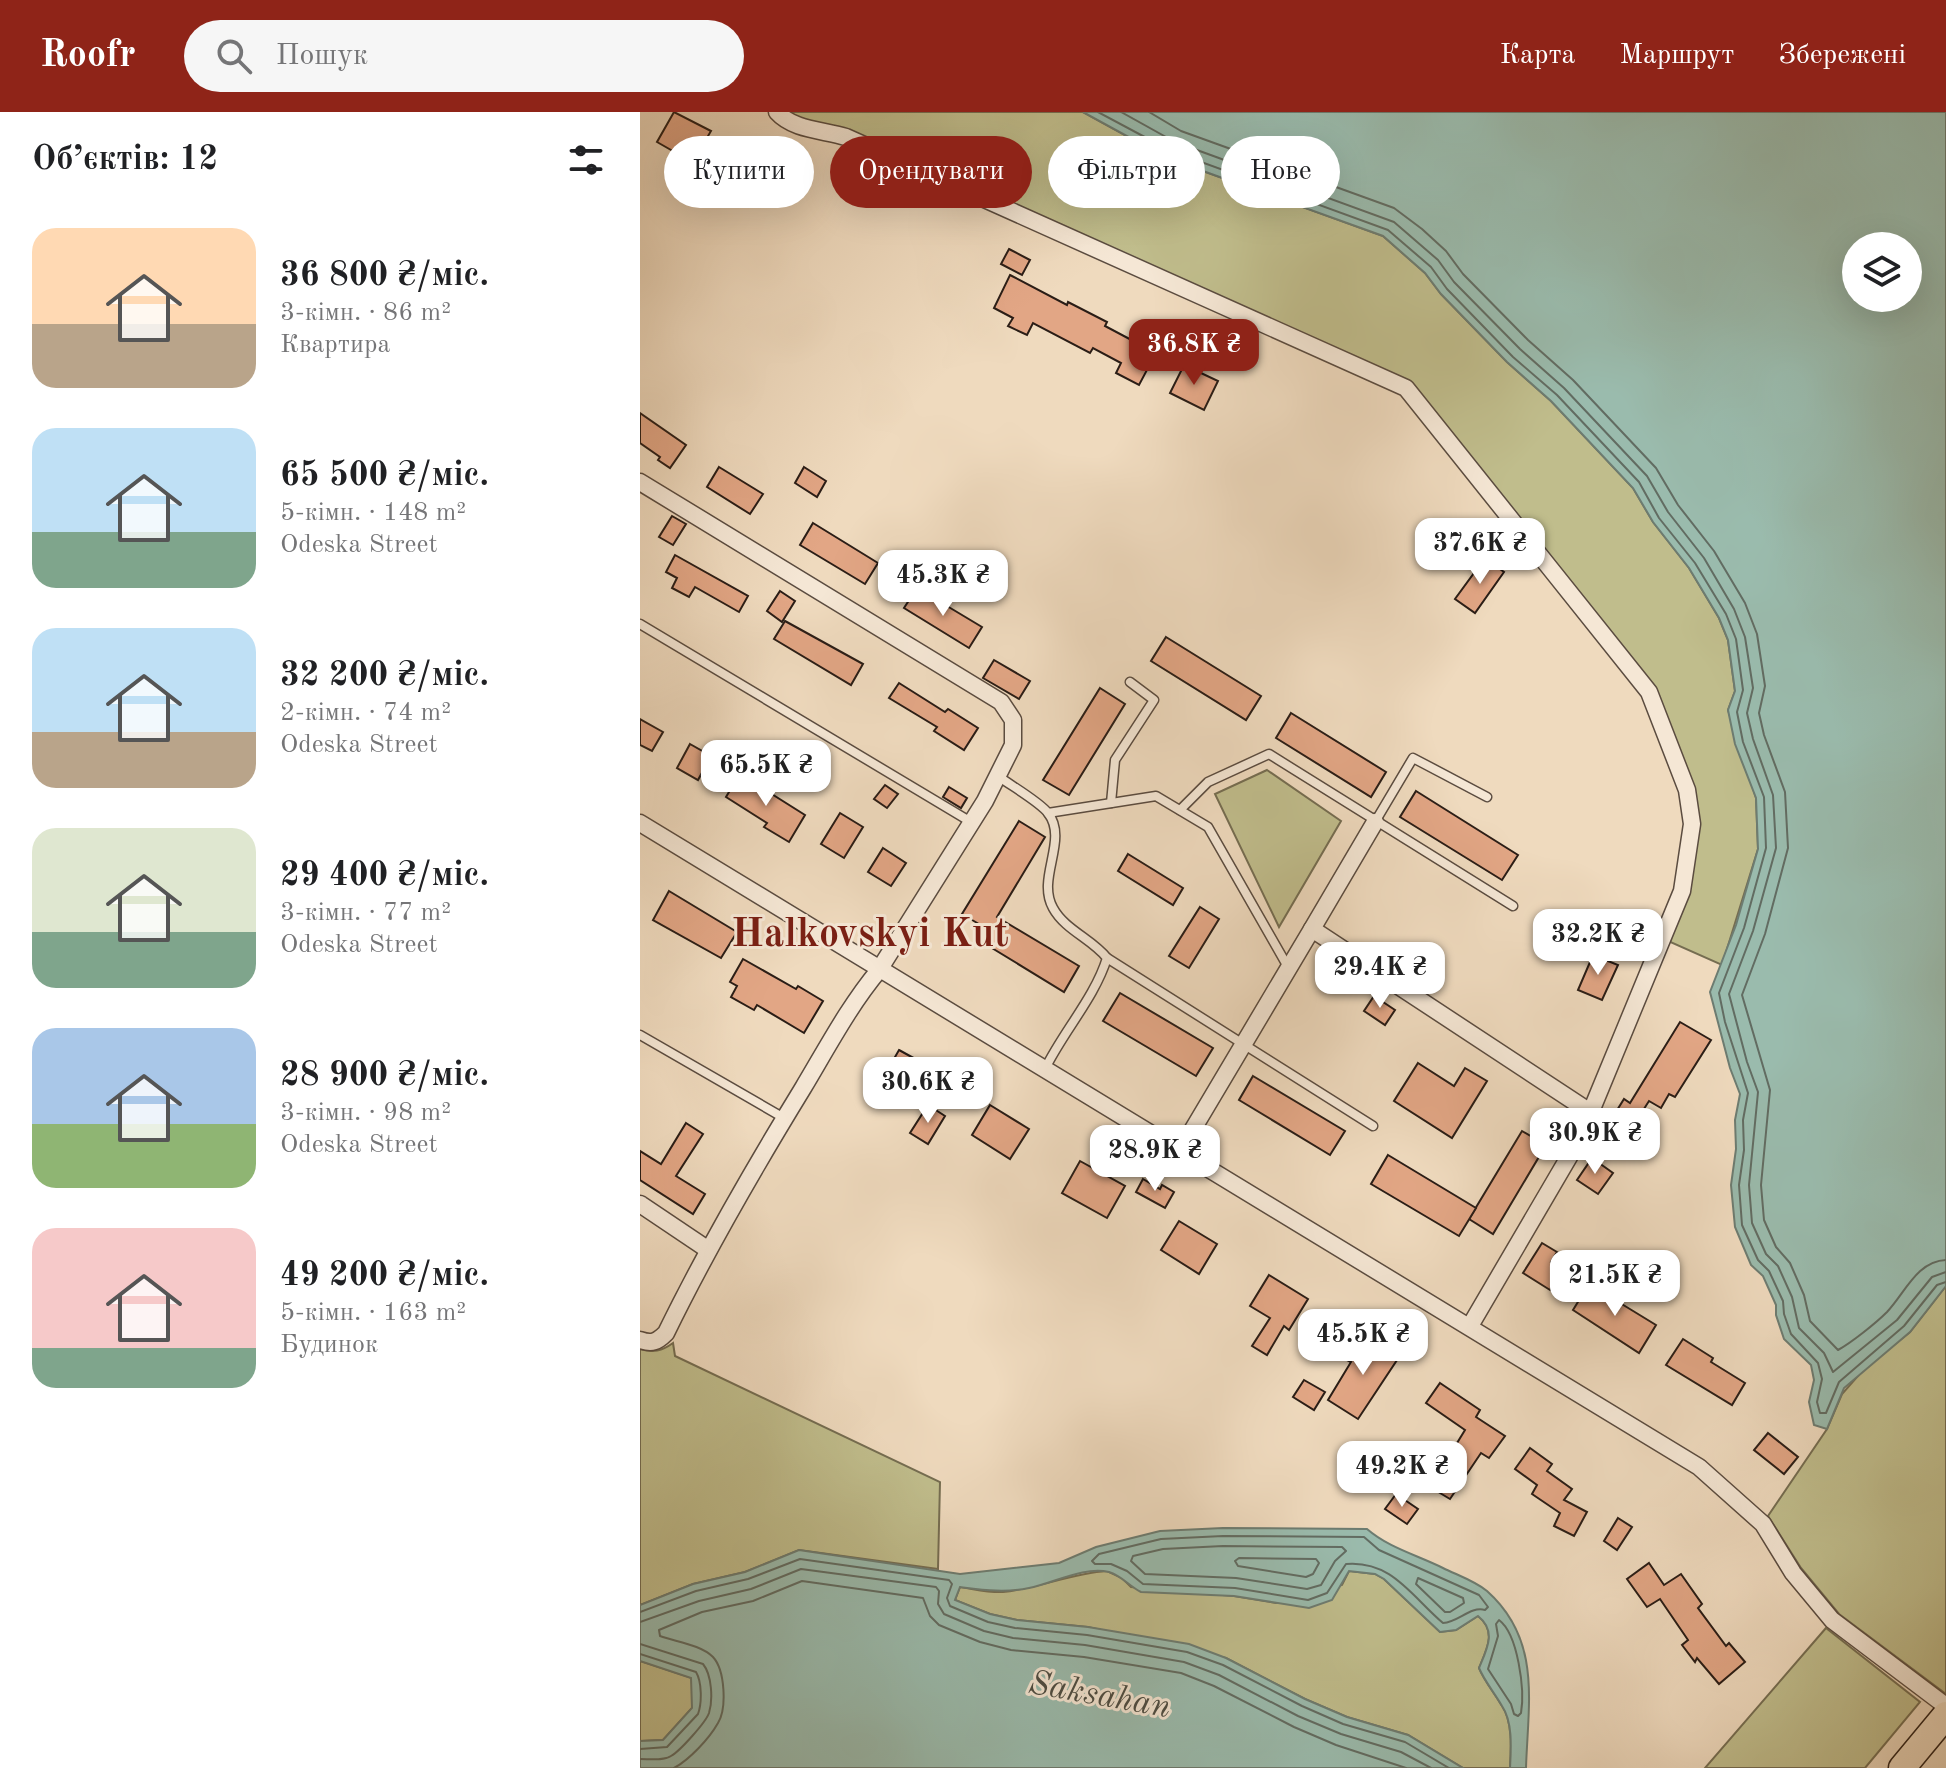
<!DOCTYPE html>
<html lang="uk">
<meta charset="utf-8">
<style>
:root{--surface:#fff;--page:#f6f6f6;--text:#202124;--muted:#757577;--accent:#8f2418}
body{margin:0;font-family:"Old Standard TT",serif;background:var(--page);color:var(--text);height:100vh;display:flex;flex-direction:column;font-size:30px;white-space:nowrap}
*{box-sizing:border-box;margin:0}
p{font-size:26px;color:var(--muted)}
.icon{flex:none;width:44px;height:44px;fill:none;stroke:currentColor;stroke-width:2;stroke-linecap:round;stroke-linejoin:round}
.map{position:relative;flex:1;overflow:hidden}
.sheet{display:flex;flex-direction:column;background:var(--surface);width:640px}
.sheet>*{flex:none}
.hud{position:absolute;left:24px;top:24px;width:760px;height:72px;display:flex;gap:16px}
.buttons{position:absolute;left:1202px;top:120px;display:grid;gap:16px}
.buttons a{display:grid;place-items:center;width:80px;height:80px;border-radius:50%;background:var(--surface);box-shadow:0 8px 32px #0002;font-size:40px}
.price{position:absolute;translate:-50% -68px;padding:0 18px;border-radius:16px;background:#fff;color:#222;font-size:26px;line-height:52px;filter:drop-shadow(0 2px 4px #0008)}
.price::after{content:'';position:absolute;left:50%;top:48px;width:24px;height:18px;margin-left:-12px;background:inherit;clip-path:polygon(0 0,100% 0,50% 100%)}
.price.active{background:var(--accent);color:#fff}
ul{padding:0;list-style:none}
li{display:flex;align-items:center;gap:24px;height:200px;padding:0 32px}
li span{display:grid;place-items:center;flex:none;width:224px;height:160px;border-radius:24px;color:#555}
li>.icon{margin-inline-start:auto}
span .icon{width:96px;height:96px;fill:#fffc;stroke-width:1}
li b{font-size:34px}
h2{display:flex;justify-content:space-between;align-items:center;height:96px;padding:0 32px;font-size:34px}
.tag{padding:0 28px;border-radius:36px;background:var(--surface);box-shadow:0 8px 32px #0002;font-size:28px;line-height:72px}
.tag.active{background:var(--accent);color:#fff}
header{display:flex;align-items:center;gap:48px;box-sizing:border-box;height:112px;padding:0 40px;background:var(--accent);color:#fff}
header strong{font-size:38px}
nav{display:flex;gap:44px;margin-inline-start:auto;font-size:28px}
.search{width:560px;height:72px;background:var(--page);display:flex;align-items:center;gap:20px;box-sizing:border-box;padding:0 28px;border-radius:44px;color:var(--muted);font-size:30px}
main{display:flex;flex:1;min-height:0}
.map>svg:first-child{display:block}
</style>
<header>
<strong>Roofr</strong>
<div class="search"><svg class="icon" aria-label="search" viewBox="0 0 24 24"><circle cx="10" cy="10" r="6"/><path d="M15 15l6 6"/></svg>Пошук</div>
<nav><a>Карта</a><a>Маршрут</a><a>Збережені</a></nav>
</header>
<main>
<section class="sheet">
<h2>Об’єктів: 12<svg class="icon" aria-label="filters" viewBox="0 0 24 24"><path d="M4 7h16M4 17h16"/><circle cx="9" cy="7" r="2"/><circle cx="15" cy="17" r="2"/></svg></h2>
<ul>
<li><span style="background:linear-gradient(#ffd9b3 60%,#b9a48a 0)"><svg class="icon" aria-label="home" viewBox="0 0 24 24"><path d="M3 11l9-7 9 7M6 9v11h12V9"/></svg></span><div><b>36 800 ₴/міс.</b><p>3-кімн. · 86 m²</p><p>Квартира</p></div></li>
<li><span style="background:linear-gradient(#bfe0f5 65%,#7fa58c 0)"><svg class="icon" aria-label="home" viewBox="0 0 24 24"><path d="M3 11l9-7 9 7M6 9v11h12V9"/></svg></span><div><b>65 500 ₴/міс.</b><p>5-кімн. · 148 m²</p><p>Odeska Street</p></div></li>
<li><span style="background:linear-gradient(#bfe0f5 65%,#b9a48a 0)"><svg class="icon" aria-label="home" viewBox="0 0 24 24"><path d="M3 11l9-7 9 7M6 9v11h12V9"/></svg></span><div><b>32 200 ₴/міс.</b><p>2-кімн. · 74 m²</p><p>Odeska Street</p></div></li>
<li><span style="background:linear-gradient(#dfe7d0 65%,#7fa58c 0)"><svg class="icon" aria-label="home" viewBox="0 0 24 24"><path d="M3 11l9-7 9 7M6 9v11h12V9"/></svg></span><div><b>29 400 ₴/міс.</b><p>3-кімн. · 77 m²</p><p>Odeska Street</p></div></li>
<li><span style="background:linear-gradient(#a9c7e8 60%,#8fb573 0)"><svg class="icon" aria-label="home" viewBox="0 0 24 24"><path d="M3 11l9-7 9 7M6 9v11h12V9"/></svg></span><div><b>28 900 ₴/міс.</b><p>3-кімн. · 98 m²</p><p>Odeska Street</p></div></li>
<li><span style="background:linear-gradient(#f6c9c9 75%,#7fa58c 0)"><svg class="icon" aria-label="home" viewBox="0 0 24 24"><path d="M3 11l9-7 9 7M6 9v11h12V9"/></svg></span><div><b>49 200 ₴/міс.</b><p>5-кімн. · 163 m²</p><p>Будинок</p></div></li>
</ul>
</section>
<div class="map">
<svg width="1306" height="1656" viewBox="0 0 1306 1656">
<rect width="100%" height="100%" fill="#efdabe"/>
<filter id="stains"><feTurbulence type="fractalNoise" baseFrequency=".0025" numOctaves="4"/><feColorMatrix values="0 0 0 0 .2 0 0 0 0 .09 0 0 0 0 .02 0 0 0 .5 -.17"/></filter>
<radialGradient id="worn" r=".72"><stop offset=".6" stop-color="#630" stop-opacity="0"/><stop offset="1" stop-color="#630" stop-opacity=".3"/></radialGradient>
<g fill="#c0bd8c" stroke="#756d51" stroke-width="2">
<path d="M 144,0 L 443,0 L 527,46 L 743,124 L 785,161 L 801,182 L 867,250 L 911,289 L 993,376 L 1013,410 L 1049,456 L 1079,506 L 1088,528 L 1095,579 L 1088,598 L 1116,686 L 1118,737 L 1082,853 L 1028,829 L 1059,713 L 1015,577 L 773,272 L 208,18 C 186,12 164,11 144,0 Z"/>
<polygon points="627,658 701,709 639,815 575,682"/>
<polygon points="1306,1174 1306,1582 1199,1502 1161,1456 1128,1404 1187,1317 1202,1282 1224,1257 1270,1220"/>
<path d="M 33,1231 L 35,1244 L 300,1370 L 298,1457 L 159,1438 L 105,1460 L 53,1472 L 0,1493 L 0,1237 C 13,1241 22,1239 33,1231 Z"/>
<path d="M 467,1459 L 482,1466 L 491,1475 L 594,1484 L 636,1491 L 702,1473 L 709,1459 L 735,1462 L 744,1467 L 800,1520 L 816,1518 L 838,1504 C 857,1519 847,1537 839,1556 C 845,1570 854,1580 862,1594 C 873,1610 871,1637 870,1656 L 823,1656 L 768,1623 L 707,1605 L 665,1587 L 586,1546 L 448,1515 L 377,1508 L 350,1502 L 315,1488 L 320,1475 C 334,1477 350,1481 363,1480 C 399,1476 432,1461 467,1459 Z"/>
<polygon points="1186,1516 1280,1590 1225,1656 1065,1656"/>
<polygon points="0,1549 52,1566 52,1596 23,1628 0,1629"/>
</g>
<g fill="#9abbad" stroke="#6d7c71" stroke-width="2" fill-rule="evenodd">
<path d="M 443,0 L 1306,0 L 1306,1174 L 1270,1220 L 1204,1276 L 1187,1317 L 1174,1313 L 1169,1290 L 1174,1268 L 1171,1253 L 1144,1227 L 1136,1203 L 1136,1193 L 1123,1164 L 1111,1153 L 1095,1115 L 1091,1073 L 1096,1037 L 1095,1008 L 1100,982 L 1090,956 L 1070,880 L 1096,813 L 1118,737 L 1116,686 L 1095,632 L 1088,598 L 1095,579 L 1088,528 L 1079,506 L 1049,456 L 1013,410 L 993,376 L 911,289 L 867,250 L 801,182 L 785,161 L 743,124 L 527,46 ZM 1268,134 L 1268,186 L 1216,186 L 1216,134 Z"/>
<path d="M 583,1416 L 727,1417 C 749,1436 777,1443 803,1456 C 817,1463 835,1469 847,1479 C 902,1528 888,1591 886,1656 L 870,1656 C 871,1637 873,1610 862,1594 C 854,1580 845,1570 839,1556 C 847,1537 857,1519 838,1504 L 816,1518 L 800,1520 L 744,1467 L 735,1462 L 709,1459 L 692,1488 L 669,1496 L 594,1484 L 501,1480 C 489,1474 482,1464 469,1460 C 444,1454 414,1471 389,1476 C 365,1481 344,1478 320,1475 L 315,1488 L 350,1502 L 377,1508 L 448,1515 L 549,1532 L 586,1546 L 665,1587 L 707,1605 L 768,1623 L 823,1656 L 0,1656 L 0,1629 L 23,1628 L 52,1596 L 51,1566 L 0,1549 L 0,1493 L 53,1472 L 105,1460 L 159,1438 L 320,1462 L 419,1451 L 456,1435 L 520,1419 Z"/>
</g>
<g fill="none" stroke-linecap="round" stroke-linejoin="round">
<g stroke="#626c62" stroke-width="2">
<polyline points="458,0 531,39 748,118 791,155 807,177 873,245 917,283 999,370 1019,406 1055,451 1086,502 1096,527 1103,578 1097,600 1103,630 1124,685 1126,736 1104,816 1079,881 1085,910 1108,981 1103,1008 1104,1038 1099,1073 1102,1113 1118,1148 1129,1159 1143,1189 1144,1202 1151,1222 1178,1251 1182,1267 1177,1290 1180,1301 1186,1301 1199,1270 1264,1214 1297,1173 1306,1170"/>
<polyline points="481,0 535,30 754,110 798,148 814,170 880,237 924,276 1007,364 1028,400 1064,446 1094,497 1105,525 1113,576 1107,601 1113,627 1133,683 1136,736 1113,819 1089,882 1107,950 1118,980 1109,1073 1112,1111 1126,1142 1138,1154 1152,1185 1159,1216 1184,1241 1193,1260 1257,1208 1292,1165 1306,1160"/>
<path d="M 509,0 L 541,19 L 754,96 L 782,117 L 806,139 L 823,162 L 888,228 L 933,268 L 1016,356 L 1038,393 L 1074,439 L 1105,491 L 1117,522 L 1125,574 L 1119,601 L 1124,623 L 1145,680 L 1148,736 L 1125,822 L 1102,883 L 1130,978 L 1121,1073 L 1124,1108 L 1136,1135 L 1150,1151 L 1164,1183 L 1170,1209 L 1198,1238 C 1211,1231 1236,1211 1247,1200 C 1265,1181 1277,1149 1306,1148"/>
<path d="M 583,1424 L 724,1425 L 739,1438 L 839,1483 L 848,1495 L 845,1498 C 830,1494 819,1510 803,1511 C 772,1485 752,1448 706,1452 L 687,1481 L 668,1488 L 595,1476 L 503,1472 L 487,1459 L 471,1452 L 455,1452 L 452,1449 L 459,1442 L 521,1427 Z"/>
<polygon points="583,1434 702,1435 706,1439 695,1449 681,1473 667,1477 596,1466 505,1462 491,1449 493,1444 523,1437"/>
<polygon points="599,1446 676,1447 679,1451 673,1462 666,1465 598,1454 595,1449"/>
<polygon points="778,1466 823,1486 824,1491 810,1500 805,1500 776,1472"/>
<polyline points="0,1500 56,1479 108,1467 160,1447 309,1468 312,1472 307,1486 310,1494 348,1510 375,1516 447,1523 547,1540 583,1553 662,1594 703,1612 765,1630 809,1656"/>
<path d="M 859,1508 C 878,1522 885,1578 881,1601 L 878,1604 L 874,1602 L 871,1592 L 848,1557 L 858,1524 L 856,1512 Z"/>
<polyline points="0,1510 59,1489 111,1477 161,1457 296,1475 299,1479 298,1492 304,1502 344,1519 373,1526 445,1533 544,1550 579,1563 658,1604 701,1622 761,1640 791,1656"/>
<path d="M 0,1532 L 63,1552 C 72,1563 73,1588 69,1601 C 66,1610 40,1639 31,1644 C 23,1649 10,1647 0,1647"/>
<path d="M 0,1542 L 56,1560 C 62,1570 62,1591 58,1602 L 27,1635 L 0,1637"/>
<path d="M 34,1656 C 49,1648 69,1627 78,1611 C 87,1596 85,1558 73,1545 C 61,1533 37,1530 20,1524 L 19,1518 L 62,1500 L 113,1489 L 162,1469 L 283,1486 L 290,1504 L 299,1513 L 340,1530 L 371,1538 L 444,1545 L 541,1561 L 574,1574 L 654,1615 L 696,1633 L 766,1656"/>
</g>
</g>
<g fill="#e2a685" stroke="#2a1d16" stroke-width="2">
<polygon points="34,0 71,19 48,58 33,49 38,42 17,30"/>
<polygon points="114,44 143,61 125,93 95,76"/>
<polygon points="369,137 390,148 382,163 361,152"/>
<polygon points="370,163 427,193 428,190 467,210 465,214 516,241 499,273 476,261 481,251 453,236 450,241 393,211 387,223 368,214 373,206 354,196"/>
<polygon points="544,253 578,269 564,298 530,281"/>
<polygon points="0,301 46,333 30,356 18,348 20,345 0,331"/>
<polygon points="79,355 123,382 110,402 67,375"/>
<polygon points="164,355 186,369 177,385 155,371"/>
<polygon points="32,404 46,412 33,433 19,425"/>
<polygon points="173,411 238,451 225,472 160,433"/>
<polygon points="35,443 108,484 99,500 55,475 49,485 32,476 37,466 26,460"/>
<polygon points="845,446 864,460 835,501 815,487"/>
<polygon points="277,476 342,515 329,536 264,496"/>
<polygon points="140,479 155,489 142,510 127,499"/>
<polygon points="145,509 223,552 211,573 134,527"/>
<polygon points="526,525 621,584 606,608 511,549"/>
<polygon points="354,548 390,569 379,587 343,566"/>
<polygon points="259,571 305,600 308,597 338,616 324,638 294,619 297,615 249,586"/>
<polygon points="460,576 485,592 429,683 403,668"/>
<polygon points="651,601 746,660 731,685 636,626"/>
<polygon points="0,607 23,620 12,639 0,633"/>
<polygon points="50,632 71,644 58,668 37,656"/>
<polygon points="100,662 165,703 149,730 124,715 127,711 86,685"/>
<polygon points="245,673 258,682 247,696 234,687"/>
<polygon points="309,675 327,686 321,696 303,685"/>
<polygon points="776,679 878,743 862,768 760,705"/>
<polygon points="200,701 223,715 204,746 181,732"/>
<polygon points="379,709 405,725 357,805 439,854 424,880 342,830 349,818 322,802"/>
<polygon points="243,736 266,751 251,774 228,760"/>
<polygon points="488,742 543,776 533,793 478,759"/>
<polygon points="29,779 97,820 81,846 13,808"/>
<polygon points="560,795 579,807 549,856 529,844"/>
<polygon points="953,843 978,853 962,888 938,878"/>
<polygon points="103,847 156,877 158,874 183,889 164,921 117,893 114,898 91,885 97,874 90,870"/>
<polygon points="480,881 573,936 556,964 463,909"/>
<polygon points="734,884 755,898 745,913 724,899"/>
<polygon points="1040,910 1071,928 1035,985 1029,982 1021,996 1009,989 995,1011 1007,1019 993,1041 968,1025 980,1007 974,1003 984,987 990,991"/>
<polygon points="259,938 299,960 280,995 260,985 264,978 243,966"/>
<polygon points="778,951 814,974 825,956 847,969 812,1026 754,989"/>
<polygon points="613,964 705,1019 690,1043 599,988"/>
<polygon points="288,993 305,1004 288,1032 270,1021"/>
<polygon points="350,993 389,1017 370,1047 332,1023"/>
<polygon points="46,1011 63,1022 36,1064 65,1082 53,1102 0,1068 0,1039 21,1052"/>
<polygon points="882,1019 906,1033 853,1122 829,1107"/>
<polygon points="748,1043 836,1096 819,1124 731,1072"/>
<polygon points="952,1046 973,1061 958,1082 937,1068"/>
<polygon points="440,1049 485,1074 467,1106 422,1081"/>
<polygon points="503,1067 520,1077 522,1073 534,1080 525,1096 496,1080"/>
<polygon points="539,1109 577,1132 559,1162 521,1138"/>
<polygon points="902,1131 917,1140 911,1150 923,1158 910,1178 883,1161"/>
<polygon points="629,1163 668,1187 649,1218 644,1214 627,1243 612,1234 630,1206 610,1194"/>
<polygon points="949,1172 1016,1213 999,1241 933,1198"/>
<polygon points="722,1223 759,1245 718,1307 688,1288 711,1250 707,1248"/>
<polygon points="1043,1227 1073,1246 1071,1250 1105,1271 1092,1293 1026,1253"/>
<polygon points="664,1268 685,1280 674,1298 653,1285"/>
<polygon points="800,1271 840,1298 836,1305 865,1324 849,1346 841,1341 810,1387 790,1375 825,1318 786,1291"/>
<polygon points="1128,1321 1158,1345 1144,1362 1114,1338"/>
<polygon points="890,1336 912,1352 907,1359 932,1377 924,1388 947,1400 934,1424 914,1414 920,1401 892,1382 897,1373 875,1357"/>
<polygon points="756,1382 778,1397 767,1412 745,1397"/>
<polygon points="978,1406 992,1415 977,1438 964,1429"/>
<polygon points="1009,1451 1024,1473 1041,1462 1062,1492 1058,1496 1086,1534 1089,1531 1105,1550 1079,1572 1057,1546 1055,1550 1042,1533 1048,1528 1020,1487 1007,1495 987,1467"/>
</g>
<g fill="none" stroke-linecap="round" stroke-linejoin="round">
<g stroke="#5b4c40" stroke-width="11">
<g id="service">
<polyline points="0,512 331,710"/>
<path d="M 358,664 C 370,673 400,690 408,701 C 429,728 396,766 413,796 C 425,818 452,827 467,846 C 455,885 423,920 405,957"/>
<polyline points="471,691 475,648 514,588 490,570"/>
<polyline points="540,698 568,670 629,642 873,794"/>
<polyline points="408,701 516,684 568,715 648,855"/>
<polyline points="735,710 773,646 847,685"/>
<polyline points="467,846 733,1014"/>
<polyline points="0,923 144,1006"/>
</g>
</g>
<g stroke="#5b4c40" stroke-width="19">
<g id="minor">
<path d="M 137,0 C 153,18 183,18 206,25 L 766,276 L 1009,580 L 1047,678 L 1052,712 L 1042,779 L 940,1026 L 830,1214"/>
<path d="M 0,370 L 361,590 L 373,608 L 373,633 L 345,689 L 239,858 C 209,894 187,936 163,976 C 114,1056 67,1137 26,1221 C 17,1230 12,1232 0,1228"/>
<polyline points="735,710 672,817 950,1000"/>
<polyline points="0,711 1059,1355 1123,1412 1153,1461 1192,1508 1306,1594"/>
<polyline points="540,1039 672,817"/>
<polyline points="0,1092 67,1137"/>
</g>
</g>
<g stroke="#2a1d16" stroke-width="29">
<polyline id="primary" points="1262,1656 1306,1603"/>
</g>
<use href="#service" stroke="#f5e7d5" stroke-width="8"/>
<use href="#minor" stroke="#f5e7d5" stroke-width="16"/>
<use href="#primary" stroke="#efdabe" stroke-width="26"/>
</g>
<g text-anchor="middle" stroke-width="6" stroke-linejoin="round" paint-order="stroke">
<g font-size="34" font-style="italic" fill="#4c4c43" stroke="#f5e7d5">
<text transform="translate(460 1581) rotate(10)" y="12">Saksahan</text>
</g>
<g font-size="40" font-weight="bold" fill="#7a1f14" stroke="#f5e7d5">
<text x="230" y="834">Halkovskyi Kut</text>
</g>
</g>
<rect width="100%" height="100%" filter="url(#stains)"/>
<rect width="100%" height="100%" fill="url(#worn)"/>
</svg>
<div class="buttons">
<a><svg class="icon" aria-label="layers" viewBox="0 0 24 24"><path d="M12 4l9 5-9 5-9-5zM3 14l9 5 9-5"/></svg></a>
</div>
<b class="price active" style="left:554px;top:275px">36.8K ₴</b>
<b class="price" style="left:840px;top:474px">37.6K ₴</b>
<b class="price" style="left:303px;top:506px">45.3K ₴</b>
<b class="price" style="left:126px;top:696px">65.5K ₴</b>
<b class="price" style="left:958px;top:865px">32.2K ₴</b>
<b class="price" style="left:740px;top:898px">29.4K ₴</b>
<b class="price" style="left:288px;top:1013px">30.6K ₴</b>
<b class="price" style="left:955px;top:1064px">30.9K ₴</b>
<b class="price" style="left:515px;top:1081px">28.9K ₴</b>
<b class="price" style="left:975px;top:1206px">21.5K ₴</b>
<b class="price" style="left:723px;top:1265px">45.5K ₴</b>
<b class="price" style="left:762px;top:1397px">49.2K ₴</b>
<div class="hud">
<a class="tag">Купити</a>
<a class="tag active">Орендувати</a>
<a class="tag">Фільтри</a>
<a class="tag">Нове</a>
</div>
</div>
</main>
